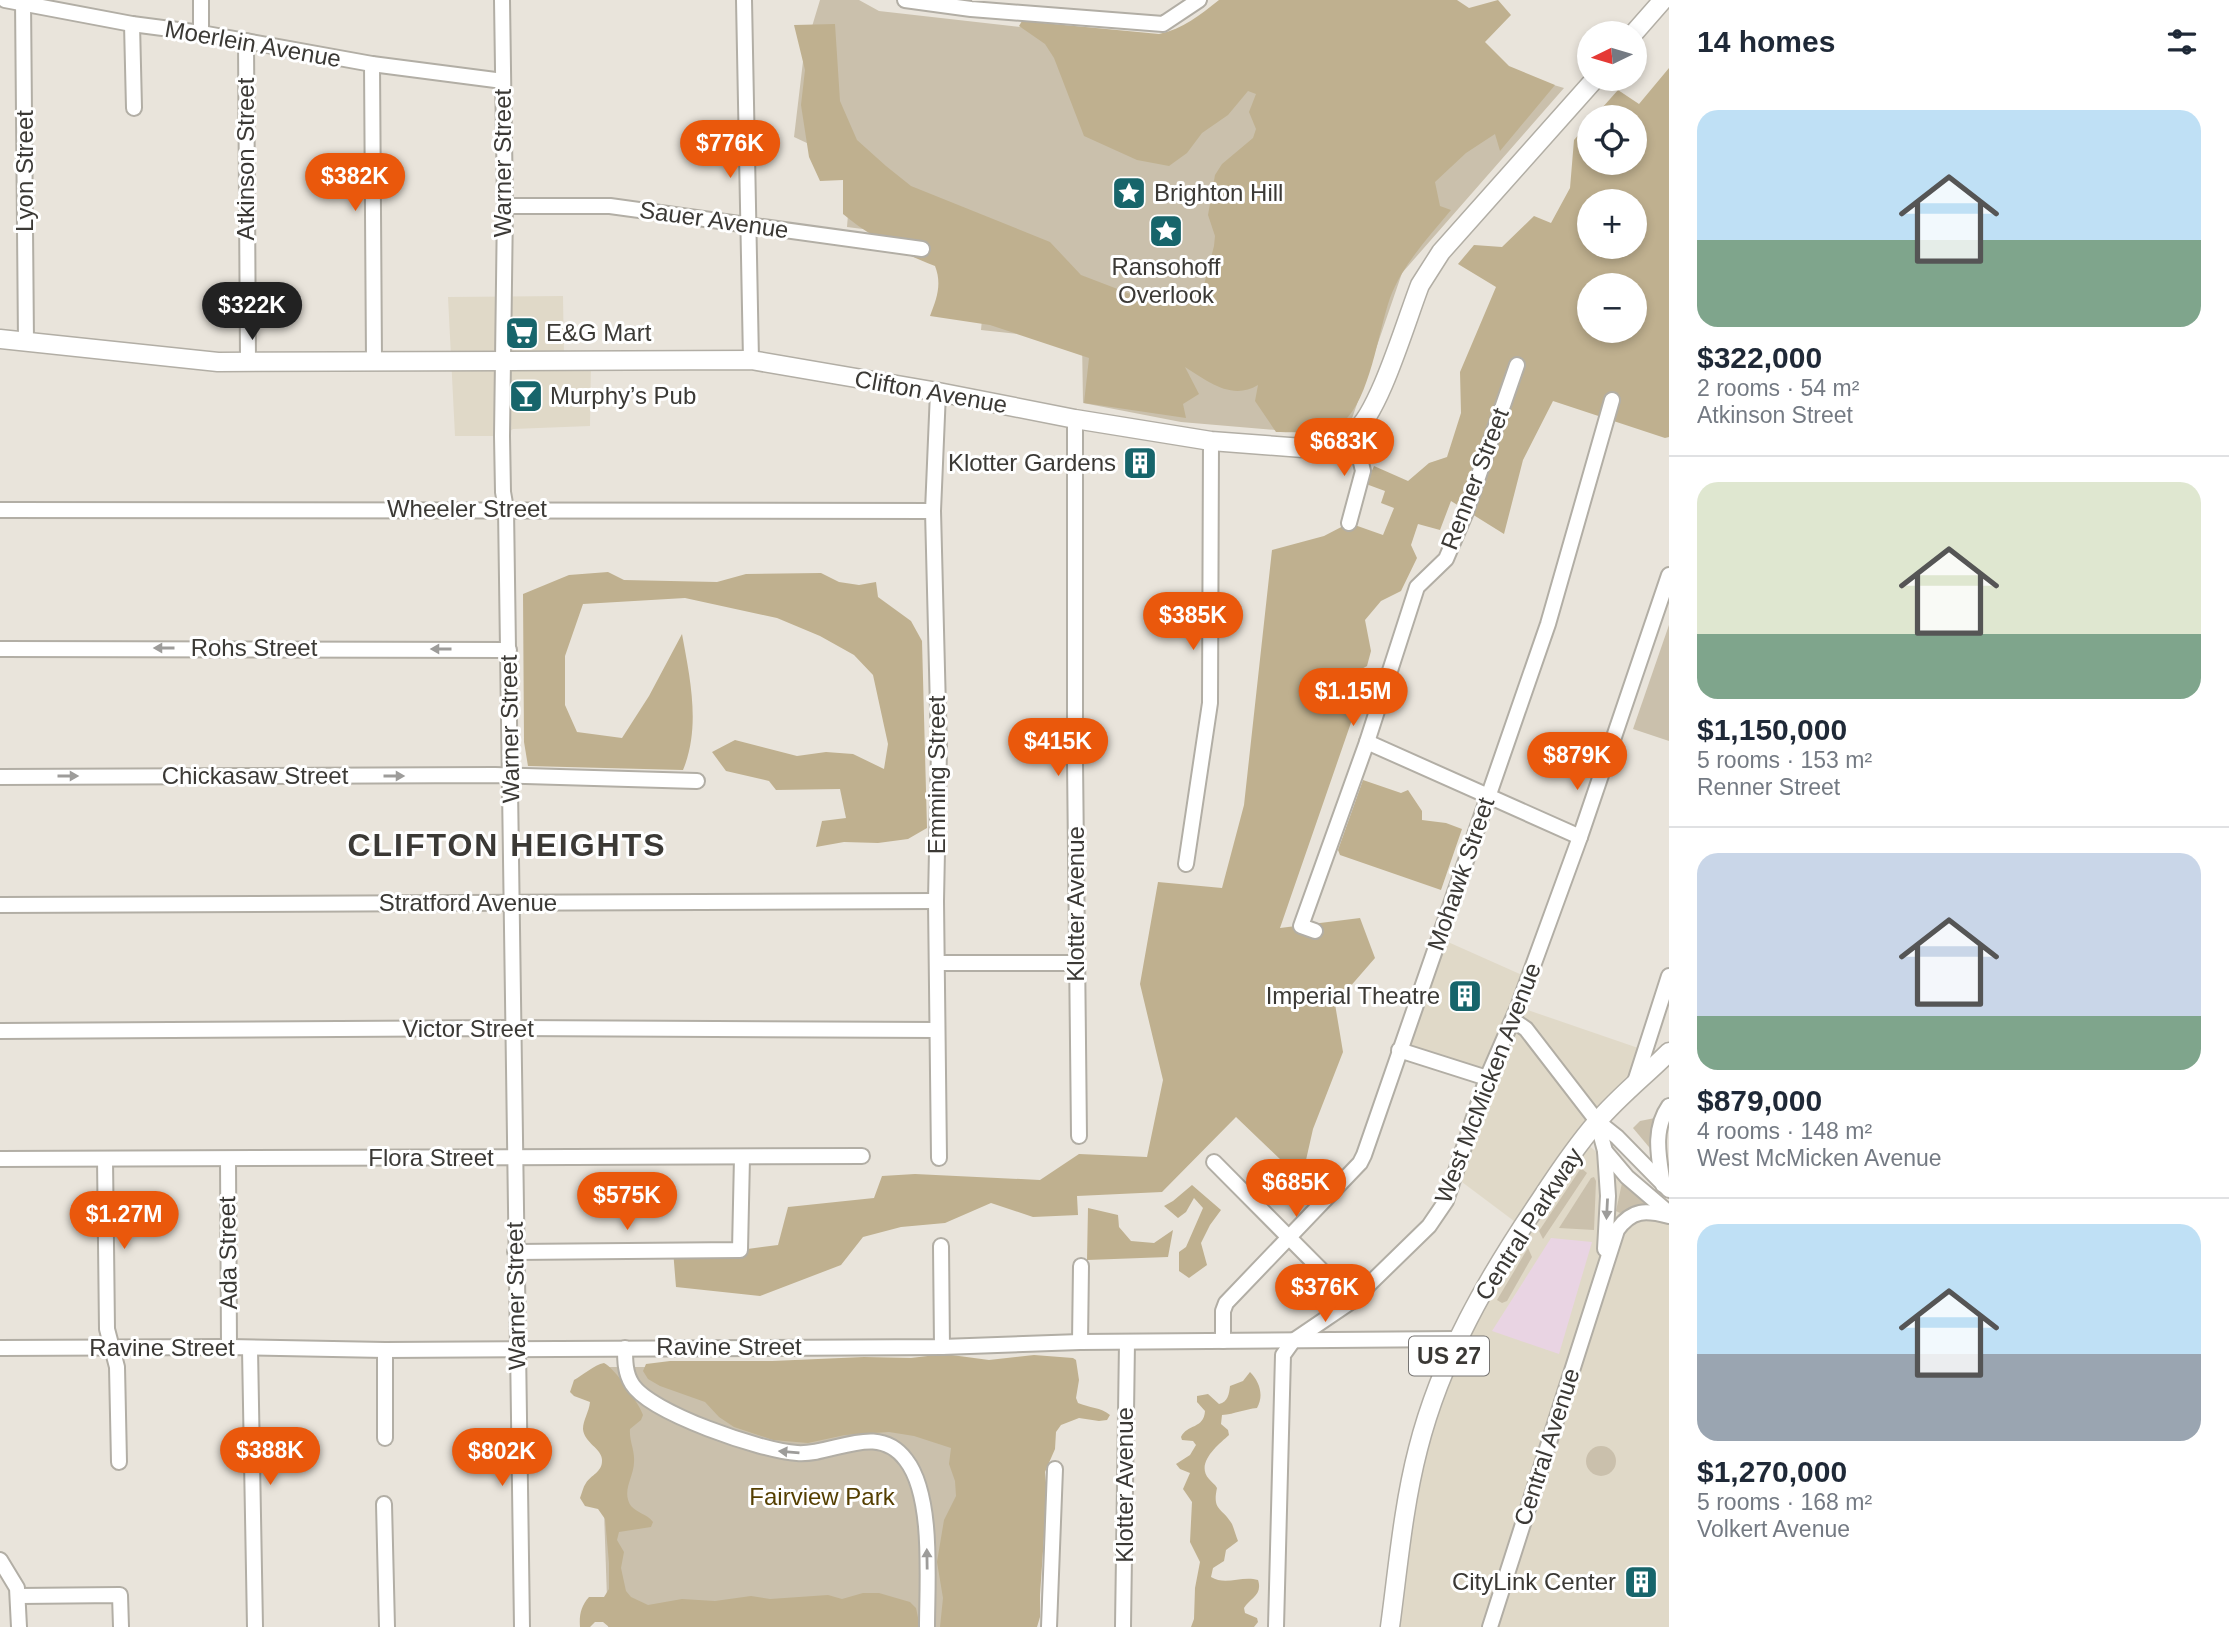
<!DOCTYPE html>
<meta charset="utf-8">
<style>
:root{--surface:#fff;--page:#f2f2f3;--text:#1f2937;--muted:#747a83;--line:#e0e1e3;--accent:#ea580c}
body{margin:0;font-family:Helvetica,sans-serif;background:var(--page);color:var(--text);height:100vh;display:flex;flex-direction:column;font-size:26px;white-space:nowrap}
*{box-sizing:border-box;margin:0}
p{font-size:23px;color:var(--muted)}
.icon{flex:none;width:38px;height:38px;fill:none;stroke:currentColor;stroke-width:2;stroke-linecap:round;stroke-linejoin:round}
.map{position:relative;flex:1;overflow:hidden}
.details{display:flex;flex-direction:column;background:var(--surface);width:560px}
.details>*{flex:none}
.needle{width:46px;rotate:265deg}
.controls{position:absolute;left:1577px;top:21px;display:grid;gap:14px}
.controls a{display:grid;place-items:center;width:70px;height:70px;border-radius:50%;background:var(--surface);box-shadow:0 4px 10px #0003;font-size:35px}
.price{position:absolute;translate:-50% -60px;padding:0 16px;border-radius:24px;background:var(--accent);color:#fff;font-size:23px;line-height:46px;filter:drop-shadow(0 2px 4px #0008)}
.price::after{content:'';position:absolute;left:50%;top:42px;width:21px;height:16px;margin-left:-10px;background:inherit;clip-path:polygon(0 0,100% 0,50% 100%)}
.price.on{background:#222;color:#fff}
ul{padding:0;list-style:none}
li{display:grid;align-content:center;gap:14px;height:371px;padding:0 28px}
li+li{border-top:2px solid var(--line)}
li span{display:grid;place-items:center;height:217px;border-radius:21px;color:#555}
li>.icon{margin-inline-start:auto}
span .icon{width:126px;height:126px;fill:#fffc;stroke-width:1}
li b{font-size:30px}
h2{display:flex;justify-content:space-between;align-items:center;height:84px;padding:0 28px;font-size:30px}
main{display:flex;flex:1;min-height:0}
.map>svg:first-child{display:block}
</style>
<main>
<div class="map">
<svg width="1669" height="1627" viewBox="0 0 1669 1627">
<rect width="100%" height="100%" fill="#e9e4db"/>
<g fill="#e0d9c8">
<polygon points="563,296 564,361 591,361 590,426 513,429 502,436 455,436 448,297"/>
<polygon points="1439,938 1529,978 1519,1007 1644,1050 1634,1087 1522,1227 1454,1176 1487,1078 1399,1050"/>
<polygon points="1586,1143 1669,1215 1669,1627 1394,1627 1420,1454 1471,1318"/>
</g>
<polygon fill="#e9d4e3" points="1551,1238 1592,1242 1559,1354 1492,1331"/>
<g fill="#cac0ac">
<polygon points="820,0 859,0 879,11 1169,44 1492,67 1564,88 1402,273 1346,436 1181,422 1083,403 1082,341 981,330 989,245 847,227 852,164 794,137 804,53"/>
<polygon points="1669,625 1669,741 1633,729"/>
<polygon points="1655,1118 1654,1153 1633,1128 1640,1121"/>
<polygon points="1581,1168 1587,1173 1543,1239 1539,1231"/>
<polygon points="1594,1177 1596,1181 1594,1230 1559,1228 1591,1178"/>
<polygon points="1622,1183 1623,1183 1649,1205 1640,1205 1620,1213 1616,1211"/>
<polygon points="1528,1248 1532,1257 1507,1301 1502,1303 1497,1300"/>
<polygon points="599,1367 1043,1367 1037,1627 608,1627"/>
<circle cx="1601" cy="1461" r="15"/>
</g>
<g fill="#bfb08f" fill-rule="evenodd">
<path d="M 1219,0 L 1457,0 L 1469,8 L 1498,0 L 1511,15 L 1485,42 L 1509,66 L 1555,85 L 1500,151 L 1495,134 L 1466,153 L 1435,182 L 1440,206 L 1451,210 C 1428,238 1403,264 1390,298 C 1378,332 1370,399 1343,422 C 1329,435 1294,432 1276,432 L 1255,401 L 1258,385 C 1232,401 1207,381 1185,367 L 1199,394 L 1183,404 L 1186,418 L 1084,403 L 1089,358 L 990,325 L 930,316 C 937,298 942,284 935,266 C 903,254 869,236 843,214 L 843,180 L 820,181 L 809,157 L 801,105 L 805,70 L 794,25 L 835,24 L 840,101 L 857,140 L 886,166 L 911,186 L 1050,242 L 1081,275 L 1141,298 L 1155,289 L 1169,292 L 1202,293 L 1214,246 L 1215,236 L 1208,215 L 1215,175 L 1222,164 L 1253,138 L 1256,129 L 1249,112 L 1256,94 L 1248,91 L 1228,115 L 1202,133 L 1187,153 L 1169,166 L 1137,160 L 1084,136 L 1054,58 L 1045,44 L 1019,26 L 1022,21 L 1159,34 C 1183,29 1200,15 1219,0 Z"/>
<path d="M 1669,68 L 1669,437 L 1665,438 L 1553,401 L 1523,460 L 1504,534 L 1451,501 L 1440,530 L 1418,524 L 1411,545 L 1417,558 L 1401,591 L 1381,601 L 1365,620 L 1371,651 L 1367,666 L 1331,686 L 1328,710 L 1354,714 L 1280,928 L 1360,918 L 1375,958 L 1335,1004 L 1343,1052 L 1313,1129 L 1306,1160 L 1282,1161 L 1236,1117 L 1162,1192 L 1077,1196 L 1078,1215 L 1033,1217 L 991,1203 L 945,1223 L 901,1227 L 863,1237 L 841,1265 L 760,1296 L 676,1287 L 673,1250 L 740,1250 L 778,1245 L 788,1207 L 874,1198 L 882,1176 L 915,1174 L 1040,1180 L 1079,1154 L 1147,1157 L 1163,1080 L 1140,984 L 1158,882 L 1222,888 L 1244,805 L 1272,550 L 1324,536 L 1349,523 L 1383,535 L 1394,508 L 1381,503 L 1385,491 L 1366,484 L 1374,466 L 1408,481 L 1429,463 L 1447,457 L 1461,413 L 1460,372 L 1496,287 L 1458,264 L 1474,245 L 1502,247 L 1534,216 L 1551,223 L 1570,188 L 1574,140 L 1589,123 L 1589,163 L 1634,163 L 1634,117 L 1594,117 L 1618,90 L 1639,104 ZM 1589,201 L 1634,201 L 1634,247 L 1589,247 ZM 1589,285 L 1634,285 L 1634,331 L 1589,331 Z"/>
<path d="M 608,572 L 624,580 L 717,582 L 746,574 L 821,573 L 839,582 L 859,585 L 876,582 L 878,597 L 911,621 L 922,641 L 927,828 L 908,839 L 878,843 L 844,842 L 816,847 L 822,821 L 846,818 L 840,789 L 776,790 L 769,781 L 726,771 L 712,752 L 735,740 L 797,756 L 826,752 L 853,754 L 884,769 L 888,744 L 873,675 L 854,655 L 820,636 L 777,618 L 685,598 L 583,604 L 565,656 L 565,705 L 577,732 L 622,738 L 649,696 L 682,634 C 690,678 701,727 683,770 L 528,766 L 524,742 L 523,594 L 569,575 Z"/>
<polygon points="1363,780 1401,793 1408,790 1422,811 1422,820 1446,823 1462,829 1441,890 1340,855 1338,850"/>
<polygon points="1192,1185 1221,1210 1210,1225 1201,1243 1207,1265 1189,1278 1179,1271 1179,1252 1186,1247 1203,1208 1194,1198 1186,1212 1178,1218 1164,1206 1173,1201"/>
<polygon points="1088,1208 1118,1215 1119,1227 1131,1241 1154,1243 1173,1230 1168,1257 1087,1260"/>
<path d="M 944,1354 L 989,1360 L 1034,1355 L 1073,1358 L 1076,1360 L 1079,1380 L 1076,1398 L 1078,1403 C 1089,1408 1101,1407 1110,1415 L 1107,1420 L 1099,1421 L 1079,1418 L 1061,1425 L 1056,1432 L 1055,1449 L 1045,1472 L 1047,1493 L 1040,1595 L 1040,1617 L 1037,1627 L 940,1627 L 943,1598 L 937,1562 L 944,1520 L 956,1496 L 955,1481 L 949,1464 L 951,1448 L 914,1436 L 889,1432 L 845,1435 L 808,1443 L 773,1440 L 734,1427 L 719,1417 L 705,1402 L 660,1386 L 648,1379 L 643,1371 L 646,1364 L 670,1361 L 772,1361 L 864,1357 L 911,1358 Z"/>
<path d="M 604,1363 C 614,1367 640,1405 643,1415 L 641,1420 L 630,1429 C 629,1441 635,1450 634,1462 C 634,1477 621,1491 631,1506 C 637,1513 647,1514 653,1522 L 651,1527 L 619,1532 L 617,1540 L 624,1552 L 621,1568 L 626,1591 L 631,1597 L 648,1605 L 682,1599 L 715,1601 L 751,1596 L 770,1599 L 828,1595 L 842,1599 L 863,1593 L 879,1593 L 910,1602 L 916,1608 L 920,1627 L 609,1627 L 603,1622 L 595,1622 L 590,1627 L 580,1627 C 579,1615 581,1606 589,1597 L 604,1597 L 609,1589 L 609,1563 L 605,1519 L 598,1509 L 585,1506 L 580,1498 C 582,1493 583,1487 586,1483 C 591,1475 602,1472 602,1461 C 603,1449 584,1443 583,1429 C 583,1420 589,1412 590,1402 L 574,1396 L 570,1392 L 574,1380 C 583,1375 594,1365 604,1363 Z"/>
<path d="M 1250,1372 C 1260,1382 1264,1396 1257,1408 C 1245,1409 1235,1414 1222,1415 L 1221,1424 L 1228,1430 L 1229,1435 C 1218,1445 1195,1463 1209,1479 C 1211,1482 1215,1484 1217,1488 C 1212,1511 1222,1507 1232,1524 C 1234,1529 1236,1536 1238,1541 L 1226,1550 L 1224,1561 L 1213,1568 L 1211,1577 C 1226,1586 1242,1575 1258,1580 C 1263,1595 1250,1598 1244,1608 L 1245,1613 L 1257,1618 L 1258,1622 L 1254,1627 L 1191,1627 L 1194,1619 L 1195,1588 L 1200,1562 L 1190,1542 L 1192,1502 L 1183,1489 L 1190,1473 L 1180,1469 L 1176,1464 L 1190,1455 L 1196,1445 L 1193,1441 L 1182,1440 L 1181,1437 C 1187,1424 1204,1429 1205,1411 L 1197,1402 L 1197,1396 L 1208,1394 L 1219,1404 C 1228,1402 1229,1394 1230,1386 L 1243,1381 Z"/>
</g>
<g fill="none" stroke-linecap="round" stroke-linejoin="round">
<g stroke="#b2aea5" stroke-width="18">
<g id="minor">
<polyline points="5,0 132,24 201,33 372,64 503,81"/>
<polyline points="23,0 26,342"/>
<path d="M 502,0 L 505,206 L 502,436 L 503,492 L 506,509 C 513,882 515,1254 522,1627"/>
<polyline points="744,0 751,360"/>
<polyline points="905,0 971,9 1163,24 1199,0"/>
<polyline points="132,24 134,108"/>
<polyline points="201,33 201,0"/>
<polyline points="246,41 248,361"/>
<polyline points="372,64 374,361"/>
<polyline points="505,206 610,206 922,249"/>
<polyline points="938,392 933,511 939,749 936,901 939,1158"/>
<polyline points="1075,419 1075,761 1079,1136"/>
<polyline points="0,510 933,511"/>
<polyline points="1349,523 1363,471 1354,433"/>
<polyline points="0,649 509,650"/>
<polyline points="1367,742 1580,837"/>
<polyline points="0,777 495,775 697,781"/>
<polyline points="1186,864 1210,703 1211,441"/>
<polyline points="0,905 936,901"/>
<polyline points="1315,931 1301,926 1367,742 1417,587 1446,559 1466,512 1517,365"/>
<polyline points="938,963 1077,963"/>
<polyline points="1513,1020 1526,1029 1597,1121 1617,1137 1669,1190"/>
<polyline points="0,1031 513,1028 937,1030"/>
<polyline points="1399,1050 1487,1078"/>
<polyline points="1634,1085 1669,976"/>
<polyline points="1597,1121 1605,1151 1627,1177 1669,1213"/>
<polyline points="1605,1151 1608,1196 1605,1249"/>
<polyline points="0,1159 862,1156"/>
<polyline points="105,1159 107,1329 117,1367 119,1462"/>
<polyline points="228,1159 229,1347"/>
<polyline points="1214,1162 1352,1301"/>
<path d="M 1663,1185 C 1659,1158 1652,1130 1669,1106"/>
<polyline points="941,1246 942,1347"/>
<polyline points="515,1252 740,1250 742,1157"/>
<polyline points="1223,1341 1223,1311 1226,1303 1360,1163 1364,1155 1548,624 1612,400"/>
<polyline points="1080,1342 1081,1266"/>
<polyline points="0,1348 229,1347 385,1350 942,1347 1080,1342 1457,1339"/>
<path d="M 625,1348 C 625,1360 625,1373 632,1384 C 650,1413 762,1451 797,1453 C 833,1456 877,1421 906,1460 C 934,1496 927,1582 927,1627"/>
<polyline points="250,1349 255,1627"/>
<polyline points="385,1350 385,1438"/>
<polyline points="384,1504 387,1627"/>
<polyline points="0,1560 17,1588 19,1627"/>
<polyline points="19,1596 120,1595 121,1627"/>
<polyline points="1049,1627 1055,1469"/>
<polyline points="1123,1627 1127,1342"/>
<polyline points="1276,1627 1283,1355 1293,1341 1352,1301 1429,1226 1446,1201 1487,1078 1518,1007 1580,837 1669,575"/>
<path d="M 1490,1627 L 1617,1230 C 1632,1209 1646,1210 1669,1216"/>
</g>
</g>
<g stroke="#b2aea5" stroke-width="21">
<g id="major">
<polyline points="1634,33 1663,0"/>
<path d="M 0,339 L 218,362 L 751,360 L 938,392 L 1075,419 L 1211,441 L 1303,448 C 1321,446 1340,443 1354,432 C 1379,414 1407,318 1420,285 L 1441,252 L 1595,79"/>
<path d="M 1390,1627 C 1398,1568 1403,1507 1418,1449 C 1441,1358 1488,1277 1541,1199 C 1558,1173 1576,1146 1597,1122 C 1618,1097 1646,1075 1669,1052"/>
</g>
</g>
<use href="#minor" stroke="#fff" stroke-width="14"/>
<use href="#major" stroke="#fff" stroke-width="18"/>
</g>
<defs><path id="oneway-solid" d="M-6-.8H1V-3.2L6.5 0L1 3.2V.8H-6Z" transform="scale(1.75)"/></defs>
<g fill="#9d9c9a">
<use href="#oneway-solid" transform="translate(164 648) rotate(180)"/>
<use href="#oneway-solid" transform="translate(441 649) rotate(-180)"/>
<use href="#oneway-solid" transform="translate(68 776)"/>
<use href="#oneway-solid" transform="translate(394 776)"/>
<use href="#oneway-solid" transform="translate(1607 1209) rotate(93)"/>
<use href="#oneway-solid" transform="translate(789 1452) rotate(-175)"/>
<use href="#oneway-solid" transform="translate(927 1559) rotate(-91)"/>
</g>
<defs>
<g id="sight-square" transform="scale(1.75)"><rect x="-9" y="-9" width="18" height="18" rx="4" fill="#17656b" stroke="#fff"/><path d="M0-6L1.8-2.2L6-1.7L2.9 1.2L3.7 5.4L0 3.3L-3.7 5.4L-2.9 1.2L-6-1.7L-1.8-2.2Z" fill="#fff"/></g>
<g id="supermarket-square" transform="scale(1.75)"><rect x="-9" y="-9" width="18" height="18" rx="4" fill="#17656b" stroke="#fff"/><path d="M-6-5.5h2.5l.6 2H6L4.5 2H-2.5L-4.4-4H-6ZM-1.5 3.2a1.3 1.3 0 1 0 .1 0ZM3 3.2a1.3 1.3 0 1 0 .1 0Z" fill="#fff"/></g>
<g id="bar-square" transform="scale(1.75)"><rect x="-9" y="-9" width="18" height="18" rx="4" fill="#17656b" stroke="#fff"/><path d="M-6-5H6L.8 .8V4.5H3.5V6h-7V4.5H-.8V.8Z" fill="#fff"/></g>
<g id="building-square" transform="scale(1.75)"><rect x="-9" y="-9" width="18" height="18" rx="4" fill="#17656b" stroke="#fff"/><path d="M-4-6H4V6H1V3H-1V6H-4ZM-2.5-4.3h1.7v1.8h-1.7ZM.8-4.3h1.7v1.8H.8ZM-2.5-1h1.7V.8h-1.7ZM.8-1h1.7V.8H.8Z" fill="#fff"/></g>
</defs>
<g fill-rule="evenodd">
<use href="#sight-square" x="1129" y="193"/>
<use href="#sight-square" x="1166" y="231"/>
<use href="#supermarket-square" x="522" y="333"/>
<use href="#bar-square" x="526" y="396"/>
<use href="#building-square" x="1140" y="463"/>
<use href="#building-square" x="1465" y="996"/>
<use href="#building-square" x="1641" y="1582"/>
</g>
<g text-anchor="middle" stroke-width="6" stroke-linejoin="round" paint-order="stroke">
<rect fill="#fff" stroke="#767472" stroke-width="2" x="1409" y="1336.5" width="80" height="39" rx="5"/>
<g font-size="23" font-weight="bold" fill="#3b3935">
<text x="1449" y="1364">US 27</text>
</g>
<g font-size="24" fill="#3b3935" stroke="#fff">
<text transform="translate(253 44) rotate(10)" y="8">Moerlein Avenue</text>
<text transform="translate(246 159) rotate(-90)" y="8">Atkinson Street</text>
<text transform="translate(503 163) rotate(-90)" y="8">Warner Street</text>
<text transform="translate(25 171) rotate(-90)" y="8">Lyon Street</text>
<text transform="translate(714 220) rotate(8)" y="8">Sauer Avenue</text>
<text transform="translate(931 392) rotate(10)" y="8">Clifton Avenue</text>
<text transform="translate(1475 479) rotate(-69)" y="8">Renner Street</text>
<text x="467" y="517">Wheeler Street</text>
<text x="254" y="656">Rohs Street</text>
<text transform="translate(510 729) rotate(-91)" y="8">Warner Street</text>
<text transform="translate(937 775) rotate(-90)" y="8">Emming Street</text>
<text x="255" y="784">Chickasaw Street</text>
<text transform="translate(1461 874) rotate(-71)" y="8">Mohawk Street</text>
<text x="468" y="911">Stratford Avenue</text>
<text transform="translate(1076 904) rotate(-90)" y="8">Klotter Avenue</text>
<text x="468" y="1037">Victor Street</text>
<text transform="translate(1488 1083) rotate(-69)" y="8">West McMicken Avenue</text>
<text x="431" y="1166">Flora Street</text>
<text transform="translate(1529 1224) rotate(-57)" y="8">Central Parkway</text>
<text transform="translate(228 1253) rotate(-91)" y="8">Ada Street</text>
<text transform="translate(516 1296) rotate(-91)" y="8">Warner Street</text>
<text x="729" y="1355">Ravine Street</text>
<text x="162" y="1356">Ravine Street</text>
<text transform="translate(1547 1447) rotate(-72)" y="8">Central Avenue</text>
<text transform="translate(1125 1485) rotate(-90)" y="8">Klotter Avenue</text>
</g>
<g font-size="24" fill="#3b3935" stroke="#fff" text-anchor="start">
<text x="1154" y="201">Brighton Hill</text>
<text x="1166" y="275" text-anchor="middle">Ransohoff<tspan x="1166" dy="28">Overlook</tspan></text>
<text x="546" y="341">E&amp;G Mart</text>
<text x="550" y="404">Murphy’s Pub</text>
<text x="1116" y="471" text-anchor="end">Klotter Gardens</text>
<text x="1440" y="1004" text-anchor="end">Imperial Theatre</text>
<text x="1616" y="1590" text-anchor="end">CityLink Center</text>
</g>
<g font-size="24" fill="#553f01" stroke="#fff">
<text x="822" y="1505">Fairview Park</text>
</g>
<g font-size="32" font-weight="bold" letter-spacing="2" fill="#3b3935" stroke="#fff">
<text x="507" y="856">CLIFTON HEIGHTS</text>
</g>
</g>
</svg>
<div class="controls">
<a><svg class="needle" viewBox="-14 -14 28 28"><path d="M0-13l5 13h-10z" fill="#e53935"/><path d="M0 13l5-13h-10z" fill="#747a83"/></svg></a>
<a><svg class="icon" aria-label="locate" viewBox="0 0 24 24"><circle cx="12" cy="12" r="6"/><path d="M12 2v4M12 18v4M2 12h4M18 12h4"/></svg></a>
<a>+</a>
<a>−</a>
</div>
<b class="price" style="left:730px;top:180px">$776K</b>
<b class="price" style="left:355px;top:213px">$382K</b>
<b class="price on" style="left:252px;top:342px">$322K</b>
<b class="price" style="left:1344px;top:478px">$683K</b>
<b class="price" style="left:1193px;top:652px">$385K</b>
<b class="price" style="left:1353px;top:728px">$1.15M</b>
<b class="price" style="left:1058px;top:778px">$415K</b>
<b class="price" style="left:1577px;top:792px">$879K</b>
<b class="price" style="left:1296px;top:1219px">$685K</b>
<b class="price" style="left:627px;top:1232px">$575K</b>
<b class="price" style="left:124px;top:1251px">$1.27M</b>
<b class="price" style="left:1325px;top:1324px">$376K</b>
<b class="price" style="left:270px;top:1487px">$388K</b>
<b class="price" style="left:502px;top:1488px">$802K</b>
</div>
<section class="details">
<h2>14 homes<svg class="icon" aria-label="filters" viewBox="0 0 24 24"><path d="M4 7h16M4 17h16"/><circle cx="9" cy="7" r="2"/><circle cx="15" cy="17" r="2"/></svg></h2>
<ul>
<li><span style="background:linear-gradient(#bfe0f5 60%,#7fa58c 0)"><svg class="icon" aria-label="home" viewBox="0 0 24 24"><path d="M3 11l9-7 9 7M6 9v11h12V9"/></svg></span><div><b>$322,000</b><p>2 rooms · 54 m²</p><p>Atkinson Street</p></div></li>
<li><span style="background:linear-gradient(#dfe7d0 70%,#7fa58c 0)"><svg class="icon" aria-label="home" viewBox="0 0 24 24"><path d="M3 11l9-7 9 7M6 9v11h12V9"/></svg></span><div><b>$1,150,000</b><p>5 rooms · 153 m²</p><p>Renner Street</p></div></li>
<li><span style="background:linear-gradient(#c9d6e8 75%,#7fa58c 0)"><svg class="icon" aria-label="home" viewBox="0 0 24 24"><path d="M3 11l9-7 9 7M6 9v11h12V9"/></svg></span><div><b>$879,000</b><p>4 rooms · 148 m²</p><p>West McMicken Avenue</p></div></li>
<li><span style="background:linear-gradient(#bfe0f5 60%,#9aa5b1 0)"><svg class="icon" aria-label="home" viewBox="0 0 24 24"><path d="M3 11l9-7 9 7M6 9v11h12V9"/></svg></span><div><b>$1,270,000</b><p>5 rooms · 168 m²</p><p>Volkert Avenue</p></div></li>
</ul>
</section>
</main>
